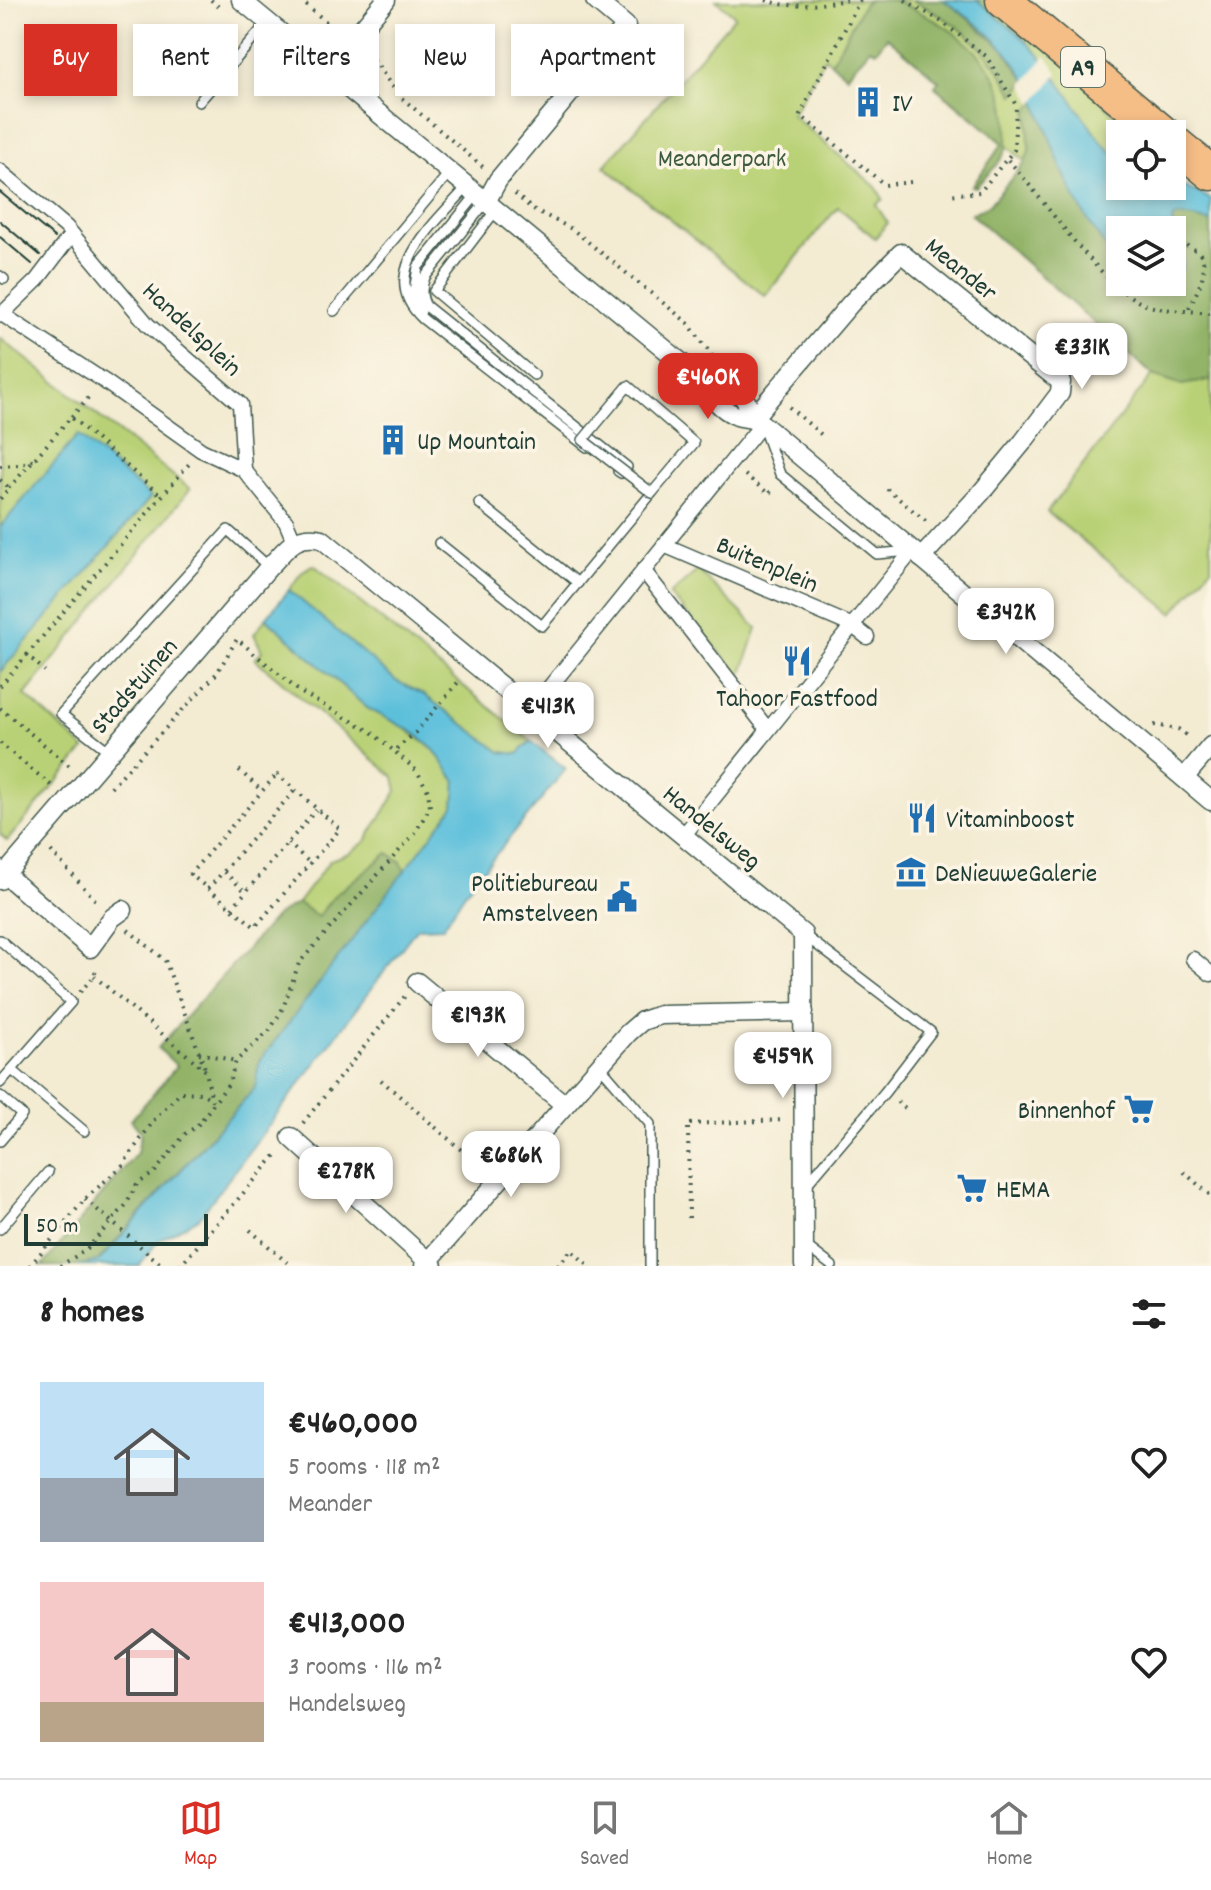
<!DOCTYPE html>
<meta charset="utf-8">
<style>
:root{--surface:#fff;--page:#f2f2f2;--text:#222;--muted:#767676;--line:#e0e0e0;--accent:#d93025}
body{margin:0;font-family:Dekko,sans-serif;background:var(--page);color:var(--text);height:100vh;display:flex;flex-direction:column;font-size:30px;white-space:nowrap}
*{box-sizing:border-box;margin:0}
p{font-size:26px;color:var(--muted)}
.icon{flex:none;width:44px;height:44px;fill:none;stroke:currentColor;stroke-width:2;stroke-linecap:round;stroke-linejoin:round}
.map{position:relative;height:1266px;overflow:hidden}
.panel{display:flex;flex-direction:column;background:var(--surface);flex:1}
.panel>*{flex:none}
.guide{position:absolute;left:24px;top:24px;width:800px;height:72px;display:flex;gap:16px}
.tools{position:absolute;left:1106px;top:120px;display:grid;gap:16px}
.tools a{display:grid;place-items:center;width:80px;height:80px;border-radius:0px;background:var(--surface);box-shadow:0 4px 12px #0003;font-size:40px}
.scale{position:absolute;left:24px;bottom:20px;width:184px;box-sizing:border-box;padding-left:8px;border:4px solid #1f3d34;border-top:0;font-size:22px;line-height:28px;white-space:nowrap;color:#1f3d34;-webkit-text-stroke:6px #fcf5e5;paint-order:stroke}
.price{position:absolute;translate:-50% -68px;padding:0 18px;border-radius:16px;background:#fff;color:#222;font-size:26px;line-height:52px;filter:drop-shadow(0 2px 4px #0008)}
.price::after{content:'';position:absolute;left:50%;top:48px;width:24px;height:18px;margin-left:-12px;background:inherit;clip-path:polygon(0 0,100% 0,50% 100%)}
.price.active{background:var(--accent);color:#fff}
ul{padding:0;list-style:none}
li{display:flex;align-items:center;gap:24px;height:200px;padding:0 40px}
li span{display:grid;place-items:center;flex:none;width:224px;height:160px;border-radius:0px;color:#555}
li>.icon{margin-inline-start:auto}
span .icon{width:96px;height:96px;fill:#fffc;stroke-width:1}
li b{font-size:34px}
h2{display:flex;justify-content:space-between;align-items:center;height:96px;padding:0 40px;font-size:34px}
.pill{padding:0 28px;border-radius:0px;background:var(--surface);box-shadow:0 4px 12px #0003;font-size:28px;line-height:72px}
.pill.active{background:var(--accent);color:#fff}
.tabs{display:flex;justify-content:space-around;align-items:center;height:112px;border-top:2px solid var(--line);background:var(--surface);font-size:22px;color:var(--muted)}
.tabs a{display:grid;justify-items:center;gap:4px}
.tabs .active{color:var(--accent)}
.map>svg:first-child{display:block}
</style>
<div class="map">
<svg width="1211" height="1266" viewBox="0 0 1211 1266">
<rect width="100%" height="100%" fill="#fcf5e5"/>
<filter id="ink" filterUnits="userSpaceOnUse"><feTurbulence type="fractalNoise" baseFrequency=".0125" numOctaves="2"/><feDisplacementMap in="SourceGraphic" scale="16" xChannelSelector="R" yChannelSelector="G"/><feConvolveMatrix kernelMatrix="1 2 1 2 8 2 1 2 1" color-interpolation-filters="sRGB"/></filter>
<filter id="wash" filterUnits="userSpaceOnUse"><feTurbulence type="fractalNoise" baseFrequency=".006" numOctaves="4" result="noise"/><feDisplacementMap in="SourceGraphic" scale="32" xChannelSelector="R" yChannelSelector="G"/><feGaussianBlur stdDeviation="1.8" result="paint"/><feColorMatrix in="noise" values="0 0 0 0 0 0 0 0 0 0 0 0 0 0 0 0 0 1.4 0 .05"/><feComposite in="paint" operator="in"/></filter>
<g filter="url(#wash)">
<rect width="100%" height="100%" fill="#f3ebd2"/>
<g fill="#b9d176" stroke="#6c8755" stroke-width="2" fill-rule="evenodd">
<path d="M 716,0 L 1004,0 L 1133,134 L 1120,134 L 1120,186 L 1172,186 L 1172,176 L 1211,218 L 1211,568 L 1173,613 L 1047,512 L 1164,360 L 983,220 L 1025,161 L 935,87 L 939,81 L 887,37 L 876,51 L 870,48 L 847,76 L 825,57 L 792,115 L 876,187 L 883,199 L 876,205 L 888,223 L 875,238 L 838,207 L 765,296 L 604,166 L 735,16 ZM 1120,230 L 1172,230 L 1172,282 L 1120,282 Z"/>
<polygon points="0,338 190,489 25,695 85,749 7,841 0,834"/>
<path d="M 314,565 L 531,741 L 518,754 L 501,752 L 423,694 L 396,681 L 289,590 C 296,581 302,568 314,565 Z"/>
<polygon points="698,570 757,628 741,676 670,595"/>
<polygon points="266,618 367,708 402,726 434,750 456,781 454,806 405,871 401,862 388,853 335,895 317,917 298,903 330,860 349,853 365,842 397,791 394,777 255,659 262,651 254,634"/>
</g>
<g fill="#92b367" stroke="#58784e" stroke-width="2">
<path d="M 893,0 C 947,22 1007,60 1007,124 C 1007,132 1008,141 1006,148 C 1003,162 985,176 976,187 L 972,186 L 1003,143 L 935,86 L 939,81 L 887,37 L 876,51 L 870,48 L 847,75 L 831,63 L 864,3 L 870,0 Z"/>
<path d="M 912,0 L 943,0 L 956,9 L 1004,49 L 1026,81 L 1014,95 C 990,49 959,23 912,0 Z"/>
<path d="M 1036,101 C 1058,159 1078,216 1120,263 L 1120,282 L 1172,282 C 1193,264 1174,243 1172,220 L 1175,217 L 1184,216 L 1211,222 L 1211,380 L 1182,385 L 1153,375 L 971,214 L 989,205 L 1024,164 L 1029,151 L 1028,110 Z"/>
<polygon points="388,853 401,862 405,871 259,1062 255,1088 98,1261 78,1266 42,1266 137,1153 141,1132 131,1120 177,1066 158,1048 277,915 298,903 318,917 335,895"/>
</g>
<g fill="#5dc0db" stroke="#3e7e88" stroke-width="2">
<path d="M 943,0 L 977,0 L 1021,36 L 1043,59 L 1100,140 L 1120,161 L 1120,186 L 1172,186 L 1172,181 L 1211,199 L 1211,222 L 1184,216 L 1175,217 L 1172,220 C 1174,240 1195,266 1172,281 L 1172,230 L 1120,230 L 1120,263 C 1096,237 1078,206 1064,174 C 1047,136 1038,94 1013,60 C 994,35 969,17 943,0 Z"/>
<polygon points="78,435 151,497 0,672 0,527"/>
<polygon points="289,590 396,681 423,694 501,752 518,754 531,741 566,769 466,891 443,927 417,928 199,1218 158,1241 139,1266 78,1266 99,1261 255,1088 259,1062 454,806 456,781 434,750 415,733 367,708 266,618"/>
</g>
<polygon fill="#f3ebd2" points="1046,56 1058,73 1033,104 1023,84"/>
</g>
<g filter="url(#ink)">
<g fill="none" stroke-linecap="round" stroke-linejoin="round">
<g stroke="#3f574c" stroke-width="12">
<g id="service">
<polyline points="199,102 268,22"/>
<path d="M 468,186 C 438,221 373,273 423,319 L 587,447"/>
<path d="M 486,202 L 425,277 C 421,287 420,296 426,306 L 627,467 L 621,473 L 618,471"/>
<polyline points="496,210 434,291 534,375"/>
<polyline points="0,276 4,279"/>
<polyline points="334,311 450,172"/>
<polyline points="421,311 414,292 418,267 477,194"/>
<polyline points="764,430 780,474 877,554 910,551"/>
<polyline points="479,503 578,583"/>
<polyline points="439,543 542,626 652,493"/>
<polyline points="110,752 61,714 228,530 269,567"/>
<polyline points="804,935 931,1032 885,1092 806,1185"/>
<polyline points="0,940 71,1002 0,1083"/>
<polyline points="600,1066 650,1124 650,1266"/>
<polyline points="12,1070 84,1131"/>
<polyline points="0,1096 22,1115 0,1141"/>
<polyline points="0,1229 48,1172"/>
<polyline points="806,1246 832,1266"/>
</g>
</g>
<g stroke="#3f574c" stroke-width="17">
<g id="pedestrian">
<polyline points="0,171 66,227 148,325 240,404 244,470"/>
<polyline points="0,313 104,381 201,450 244,470 286,522 294,541"/>
<polyline points="2,314 37,280 72,234"/>
<polyline points="664,545 853,626 867,637"/>
<polyline points="643,570 768,730"/>
<polyline points="532,709 762,424"/>
<polyline points="683,836 913,550"/>
<polyline points="1193,959 1211,974"/>
</g>
</g>
<g stroke="#3f574c" stroke-width="21">
<g id="minor">
<path d="M 241,0 L 694,373 C 705,388 718,409 737,416 C 746,419 753,417 762,424 L 1211,801"/>
<polyline points="326,71 386,0"/>
<polyline points="486,202 498,180 626,26 595,0"/>
<path d="M 694,373 C 724,382 744,385 753,418"/>
<polyline points="753,418 851,303 901,253 1061,382 1060,393 1023,442 980,494 921,558"/>
<polyline points="1184,778 1211,746"/>
<polyline points="0,870 90,948 112,918 123,910"/>
<path d="M 0,880 L 269,567 C 287,549 294,533 322,539 L 803,934 L 804,1266"/>
<polyline points="417,982 565,1105"/>
<polyline points="291,1137 433,1266"/>
<polyline points="424,1266 628,1033 642,1021 660,1015 804,1012"/>
</g>
</g>
<g stroke="#3f574c" stroke-width="37">
<g id="motorway">
<polyline points="1003,0 1164,134"/>
<polyline points="1172,141 1211,173"/>
</g>
</g>
<g stroke="#3f574c" stroke-width="4" stroke-dasharray="2 6" stroke-linecap="butt">
<polyline points="211,0 221,9"/>
<polyline points="300,0 335,29"/>
<path d="M 766,0 C 793,10 820,4 848,0"/>
<polyline points="860,0 800,115 885,185 911,182"/>
<polyline points="905,0 942,22 986,56 1016,105 1014,150 980,192 948,195"/>
<polyline points="367,55 377,64 396,93 483,167"/>
<path d="M 1008,160 C 1042,196 1105,293 1149,306 C 1168,311 1192,311 1211,313"/>
<polyline points="515,194 531,208 572,229 688,323 713,357"/>
<path d="M 1175,224 C 1179,232 1181,241 1189,247 C 1195,251 1195,248 1200,254 C 1211,268 1195,296 1188,310"/>
<polyline points="789,407 824,437"/>
<polyline points="71,417 91,395"/>
<polyline points="0,466 19,465 33,460"/>
<polyline points="745,475 769,494 772,490"/>
<polyline points="0,480 9,488 0,499"/>
<polyline points="9,488 71,417 160,495"/>
<polyline points="887,489 928,523"/>
<polyline points="27,655 189,464"/>
<polyline points="0,686 27,655 45,671"/>
<polyline points="0,708 72,768"/>
<polyline points="1154,725 1178,729 1190,738"/>
<polyline points="0,743 53,787"/>
<polyline points="239,770 262,791"/>
<polygon points="277,774 340,829 255,927 190,874"/>
<polyline points="111,787 217,673 237,639 300,692 370,731 394,751"/>
<polyline points="288,843 310,863"/>
<polyline points="51,851 98,903"/>
<polyline points="224,872 246,892"/>
<polyline points="208,889 295,790"/>
<polyline points="232,908 316,810"/>
<polyline points="128,930 165,960 206,1071"/>
<polyline points="94,976 206,1071 212,1101"/>
<polyline points="80,992 94,976 97,966"/>
<polyline points="199,1053 236,1061"/>
<polyline points="381,1080 482,1168"/>
<polyline points="897,1102 908,1110"/>
<polyline points="303,1123 405,996"/>
<polyline points="1184,1172 1211,1196"/>
<polyline points="85,1199 163,1266"/>
<polyline points="689,1218 688,1124 784,1120"/>
<polyline points="250,1230 291,1266"/>
<polyline points="30,1266 85,1199 122,1166 154,1120 181,1092 201,1093 212,1099"/>
<polyline points="60,1266 87,1249 126,1205 137,1184 154,1173 186,1133 197,1126 229,1083 236,1061 270,1030 283,1008 299,963 415,833 430,807 428,791 417,771 394,751 415,733 460,680"/>
<polyline points="180,1266 279,1152"/>
<polyline points="558,1266 571,1250 589,1266"/>
</g>
<use href="#service" stroke="#fff" stroke-width="9"/>
<use href="#pedestrian" stroke="#fff" stroke-width="14"/>
<use href="#minor" stroke="#fff" stroke-width="18"/>
<use href="#motorway" stroke="#f6be87" stroke-width="34"/>
<g stroke="#1f3d34" stroke-width="2">
<polyline points="0,192 55,238"/>
<polyline points="0,221 40,255"/>
<polyline points="0,237 32,264"/>
</g>
<g stroke="#3f574c" stroke-width="12" stroke-linecap="butt">
<polygon id="service-bridge" points="628,386 694,443 652,493 583,440"/>
</g>
<use href="#service-bridge" stroke="#fff" stroke-width="9"/>
</g>
</g>
<defs>
<g id="building-bare" transform="scale(2.4)"><path d="M-4-6H4V6H1V3H-1V6H-4ZM-2.5-4.3h1.7v1.8h-1.7ZM.8-4.3h1.7v1.8H.8ZM-2.5-1h1.7V.8h-1.7ZM.8-1h1.7V.8H.8Z" fill="#1f6fb2" stroke="#fcf5e5" stroke-width="2.5" paint-order="stroke"/></g>
<g id="restaurant-bare" transform="scale(2.4)"><path d="M-5-6h1v4h1v-4h1v4h1v-4h1v5L-1.5 .5V6h-2V.5L-5-1ZM5-6V6H3V1.5H1.5Q1.5-4 5-6Z" fill="#1f6fb2" stroke="#fcf5e5" stroke-width="2.5" paint-order="stroke"/></g>
<g id="museum-bare" transform="scale(2.4)"><path d="M0-6L6-3V-2H-6V-3ZM-5-1h2V3h-2ZM-1-1h2V3h-2ZM3-1h2V3H3ZM-6 4H6V6H-6Z" fill="#1f6fb2" stroke="#fcf5e5" stroke-width="2.5" paint-order="stroke"/></g>
<g id="civic-bare" transform="scale(2.4)"><path d="M-.6-6.5H3V-4.5H.6V-3L4-1V1h2V6H-6V1h2V-1L-.6-3ZM-1.2 2.5V6h2.4V2.5Z" fill="#1f6fb2" stroke="#fcf5e5" stroke-width="2.5" paint-order="stroke"/></g>
<g id="supermarket-bare" transform="scale(2.4)"><path d="M-6-5.5h2.5l.6 2H6L4.5 2H-2.5L-4.4-4H-6ZM-1.5 3.2a1.3 1.3 0 1 0 .1 0ZM3 3.2a1.3 1.3 0 1 0 .1 0Z" fill="#1f6fb2" stroke="#fcf5e5" stroke-width="2.5" paint-order="stroke"/></g>
</defs>
<g fill-rule="evenodd">
<use href="#building-bare" x="868" y="102"/>
<use href="#building-bare" x="393" y="440"/>
<use href="#restaurant-bare" x="797" y="661"/>
<use href="#restaurant-bare" x="922" y="818"/>
<use href="#museum-bare" x="911" y="872"/>
<use href="#civic-bare" x="622" y="897"/>
<use href="#supermarket-bare" x="1139" y="1109"/>
<use href="#supermarket-bare" x="972" y="1188"/>
</g>
<g text-anchor="middle" stroke-width="7" stroke-linejoin="round" paint-order="stroke">
<rect fill="#fcf5e5" stroke="#617469" stroke-width="2" x="1061" y="47" width="44" height="40" rx="6"/>
<g font-size="24" font-weight="bold" fill="#1f3d34">
<text x="1083" y="75">A9</text>
</g>
<g font-size="26" fill="#1f3d34" stroke="#fcf5e5" text-anchor="start">
<text x="892" y="111">IV</text>
<text x="417" y="449">Up Mountain</text>
<text x="797" y="706" text-anchor="middle">Tahoor Fastfood</text>
<text x="946" y="827">Vitaminboost</text>
<text x="935" y="881">DeNieuweGalerie</text>
<text x="598" y="891" text-anchor="end">Politiebureau<tspan x="598" dy="30">Amstelveen</tspan></text>
<text x="1115" y="1118" text-anchor="end">Binnenhof</text>
<text x="996" y="1197">HEMA</text>
</g>
<g font-size="26" fill="#3e5b41" stroke="#fcf5e5">
<text x="722" y="166">Meanderpark</text>
</g>
<g font-size="26" fill="#1f3d34" stroke="#fcf5e5">
<text transform="translate(962 268) rotate(39)" y="9">Meander</text>
<text transform="translate(193 328) rotate(43)" y="9">Handelsplein</text>
<text transform="translate(768 563) rotate(23)" y="9">Buitenplein</text>
<text transform="translate(133 685) rotate(-49)" y="9">Stadstuinen</text>
<text transform="translate(713 826) rotate(39)" y="9">Handelsweg</text>
</g>
</g>
</svg>
<div class="tools">
<a><svg class="icon" aria-label="locate" viewBox="0 0 24 24"><circle cx="12" cy="12" r="6"/><path d="M12 2v4M12 18v4M2 12h4M18 12h4"/></svg></a>
<a><svg class="icon" aria-label="layers" viewBox="0 0 24 24"><path d="M12 4l9 5-9 5-9-5zM3 14l9 5 9-5"/></svg></a>
</div>
<div class="scale">50 m</div>
<b class="price" style="left:1082px;top:391px">€331K</b>
<b class="price active" style="left:708px;top:421px">€460K</b>
<b class="price" style="left:1006px;top:656px">€342K</b>
<b class="price" style="left:548px;top:750px">€413K</b>
<b class="price" style="left:478px;top:1059px">€193K</b>
<b class="price" style="left:783px;top:1100px">€459K</b>
<b class="price" style="left:511px;top:1199px">€686K</b>
<b class="price" style="left:346px;top:1215px">€278K</b>
<div class="guide">
<a class="pill active">Buy</a>
<a class="pill">Rent</a>
<a class="pill">Filters</a>
<a class="pill">New</a>
<a class="pill">Apartment</a>
</div>
</div>
<section class="panel">
<h2>8 homes<svg class="icon" aria-label="filters" viewBox="0 0 24 24"><path d="M4 7h16M4 17h16"/><circle cx="9" cy="7" r="2"/><circle cx="15" cy="17" r="2"/></svg></h2>
<ul>
<li><span style="background:linear-gradient(#bfe0f5 60%,#9aa5b1 0)"><svg class="icon" aria-label="home" viewBox="0 0 24 24"><path d="M3 11l9-7 9 7M6 9v11h12V9"/></svg></span><div><b>€460,000</b><p>5 rooms · 118 m²</p><p>Meander</p></div><svg class="icon" aria-label="heart" viewBox="0 0 24 24"><path d="M12 20l-8-8c-3-5 5-10 8-4 3-6 11-1 8 4z"/></svg></li>
<li><span style="background:linear-gradient(#f6c9c9 75%,#b9a48a 0)"><svg class="icon" aria-label="home" viewBox="0 0 24 24"><path d="M3 11l9-7 9 7M6 9v11h12V9"/></svg></span><div><b>€413,000</b><p>3 rooms · 116 m²</p><p>Handelsweg</p></div><svg class="icon" aria-label="heart" viewBox="0 0 24 24"><path d="M12 20l-8-8c-3-5 5-10 8-4 3-6 11-1 8 4z"/></svg></li>
</ul>
</section>
<nav class="tabs">
<a class="active"><svg class="icon" aria-label="map" viewBox="0 0 24 24"><path d="M3 6l6-2 6 2 6-2v14l-6 2-6-2-6 2zM9 4v14M15 6v14"/></svg>Map</a>
<a><svg class="icon" aria-label="saved" viewBox="0 0 24 24"><path d="M7 4h10v16l-5-4-5 4z"/></svg>Saved</a>
<a><svg class="icon" aria-label="home" viewBox="0 0 24 24"><path d="M3 11l9-7 9 7M6 9v11h12V9"/></svg>Home</a>
</nav>
